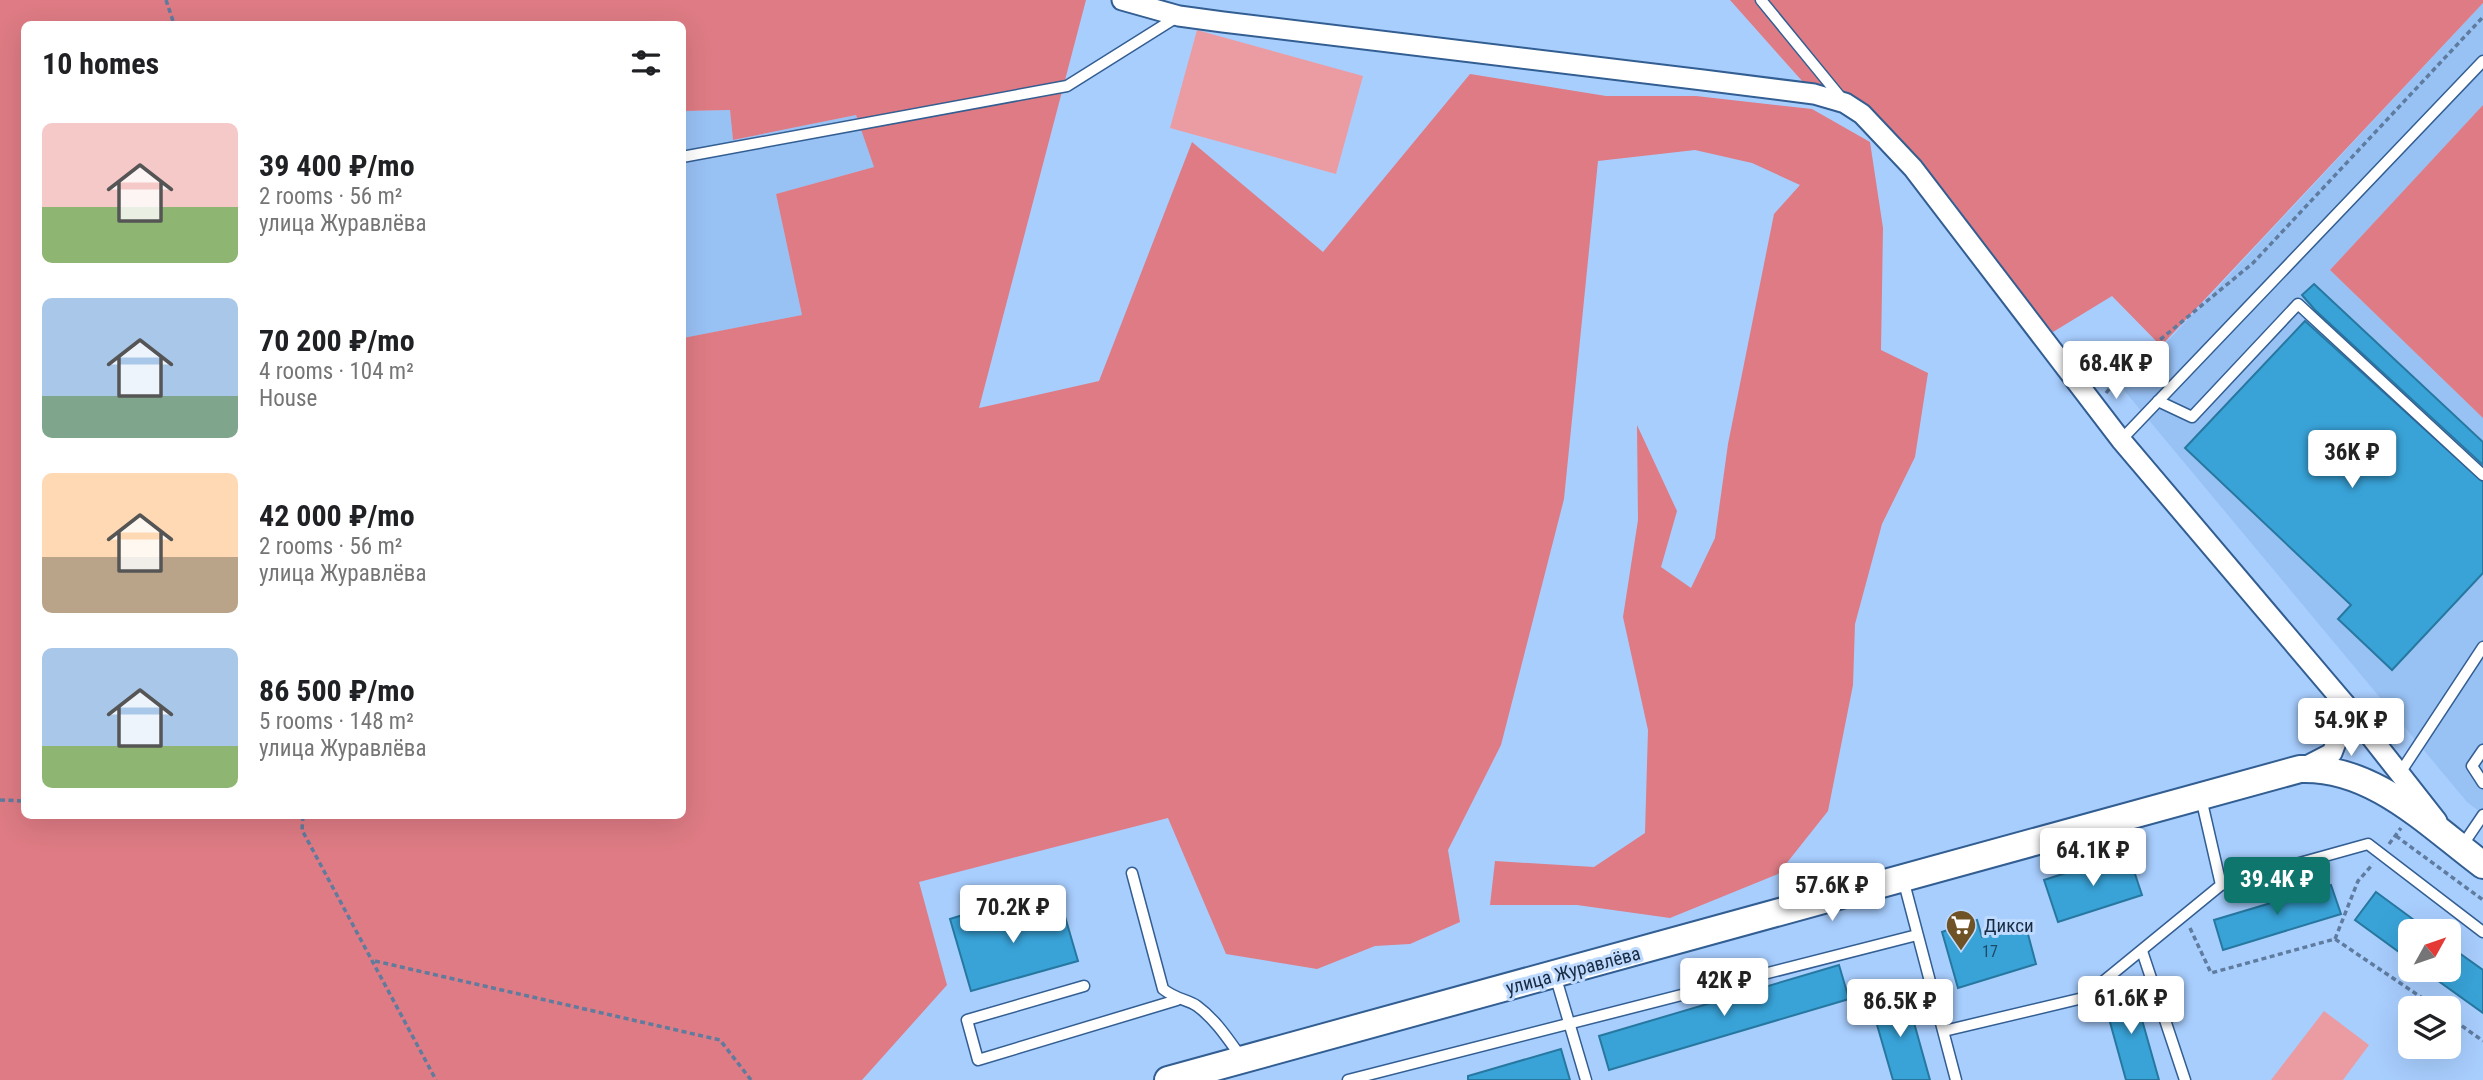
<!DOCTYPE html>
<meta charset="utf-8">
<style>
:root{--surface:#fff;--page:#f2f2f2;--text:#202124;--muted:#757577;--accent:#0f766e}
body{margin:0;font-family:"Roboto Condensed",sans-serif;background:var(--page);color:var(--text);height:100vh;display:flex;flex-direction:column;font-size:26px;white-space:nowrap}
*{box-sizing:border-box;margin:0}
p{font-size:23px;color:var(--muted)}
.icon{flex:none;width:38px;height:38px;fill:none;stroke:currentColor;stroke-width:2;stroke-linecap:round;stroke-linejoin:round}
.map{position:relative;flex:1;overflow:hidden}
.drawer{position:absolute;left:21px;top:21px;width:665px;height:798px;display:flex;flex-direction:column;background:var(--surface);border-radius:10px;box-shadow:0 7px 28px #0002}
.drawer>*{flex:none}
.needle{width:46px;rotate:50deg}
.buttons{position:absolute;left:2398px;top:919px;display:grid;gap:14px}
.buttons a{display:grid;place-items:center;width:63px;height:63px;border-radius:10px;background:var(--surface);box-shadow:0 7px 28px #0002;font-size:35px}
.price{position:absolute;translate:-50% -60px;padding:0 16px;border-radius:7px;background:#fff;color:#222;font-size:23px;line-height:46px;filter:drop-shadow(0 2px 4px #0008)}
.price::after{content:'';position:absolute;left:50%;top:42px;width:21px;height:16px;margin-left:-10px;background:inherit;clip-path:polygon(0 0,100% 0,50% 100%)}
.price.selected{background:var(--accent);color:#fff}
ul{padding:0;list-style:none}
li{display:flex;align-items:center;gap:21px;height:175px;padding:0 21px}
li span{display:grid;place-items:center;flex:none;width:196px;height:140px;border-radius:10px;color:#555}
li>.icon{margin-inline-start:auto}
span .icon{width:84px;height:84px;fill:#fffc;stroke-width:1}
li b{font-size:30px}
h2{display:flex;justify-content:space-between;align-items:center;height:84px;padding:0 21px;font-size:30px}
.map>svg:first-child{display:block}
</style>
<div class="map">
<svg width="2483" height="1080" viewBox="0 0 2483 1080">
<rect width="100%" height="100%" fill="#a8cefe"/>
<g fill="#98c1f4">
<polygon points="2483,3 2483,105 2330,270 2483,418 2483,814 2467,802 2123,389"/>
<polygon points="730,110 733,140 856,115 874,167 776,194 802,315 683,338 683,111"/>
</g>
<g fill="#eb9ca2">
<polygon points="1197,30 1363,76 1336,174 1170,128"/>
<polygon points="2324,1011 2369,1045 2343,1080 2271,1080"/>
</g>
<g fill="#de7b84" fill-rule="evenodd">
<path d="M 0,0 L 1086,0 L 979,408 L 1099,381 L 1192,142 L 1323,252 L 1470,74 L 1606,96 L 1696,96 L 1812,109 L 1870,142 L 1883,228 L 1881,350 L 1928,373 L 1915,457 L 1882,524 L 1855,624 L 1853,685 L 1828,811 L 1778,874 L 1670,918 L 1577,905 L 1490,905 L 1495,861 L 1594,867 L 1645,833 L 1648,730 L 1623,617 L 1638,520 L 1637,425 L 1677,511 L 1661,567 L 1691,588 L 1715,538 L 1728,444 L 1774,214 L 1800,185 L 1752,163 L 1695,150 L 1598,161 L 1564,499 L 1501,745 L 1448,850 L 1460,922 L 1410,944 L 1375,946 L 1317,969 L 1226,954 L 1168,818 L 919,882 L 947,985 L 862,1080 L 0,1080 ZM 24,24 L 682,24 L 683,111 L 730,110 L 733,140 L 856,115 L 874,167 L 776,194 L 802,315 L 683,338 L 682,816 L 24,816 Z"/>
<polygon points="1730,0 2483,0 2483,3 2161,346 2112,296 2053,332 1980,243 1955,204 1887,125 1864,102 1803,82"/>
<polygon points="2483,105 2483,418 2330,270"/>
</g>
<g fill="#39a3d8" stroke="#2778a0" stroke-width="2">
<polygon points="2314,284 2483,442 2483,465 2315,310 2302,295"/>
<polygon points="2305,321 2483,482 2483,573 2392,670 2338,619 2351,605 2185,448"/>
<polygon points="2128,853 2142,895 2058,922 2044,880"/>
<polygon points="2331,885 2341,914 2223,950 2214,920"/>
<polygon points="2376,892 2429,931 2410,931 2410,960 2355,920"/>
<polygon points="1061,903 1078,961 971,991 950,919 979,910 983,925"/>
<polygon points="1977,920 1982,937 2025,923 2036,964 1958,988 1942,932"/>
<polygon points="2448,945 2483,970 2483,1013 2423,970 2448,970"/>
<polygon points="1839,965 1849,999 1609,1070 1599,1036"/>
<polygon points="2133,988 2159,1080 2126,1080 2103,997"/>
<polygon points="1906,994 1930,1080 1893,1080 1871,1004"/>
<polygon points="1561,1049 1570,1080 1468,1080 1468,1076"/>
</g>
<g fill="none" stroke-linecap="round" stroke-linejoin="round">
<g stroke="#335e92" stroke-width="13">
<g id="lane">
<polyline points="1761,0 1842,99"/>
<polyline points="682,157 1067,86 1177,17"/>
<polyline points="2158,401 2192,417 2298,304 2483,475"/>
<polyline points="2121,440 2483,61"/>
<polyline points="2483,750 2472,766 2483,783"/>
<polyline points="2400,773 2483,647"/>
<polyline points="2462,846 2483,815"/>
<path d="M 1132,873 L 1163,989 C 1177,1000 1187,999 1197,1006 C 1215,1019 1228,1039 1241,1057"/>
<polyline points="1903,879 1956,1080"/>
<polyline points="2221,885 2368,844 2483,932"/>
<polyline points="2142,951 2185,1080"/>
<polyline points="1555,975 1586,1080"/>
<polyline points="1084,986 967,1020 978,1060 1177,1000"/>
<polyline points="1944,1031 2083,998 2221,885 2201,798"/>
<polyline points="1348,1080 1917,935"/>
</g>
</g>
<g stroke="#335e92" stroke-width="23">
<g id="street">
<polyline points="1122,0 1179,16 1223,22 1703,80 1814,94 1845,103 1862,114 1913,168 2121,440 2345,704 2437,821"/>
<polyline points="2301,769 2332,753 2340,732 2345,704"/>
</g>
</g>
<g stroke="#335e92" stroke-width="30">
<path id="secondary" d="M 1168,1080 L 2300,769 C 2373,766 2428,824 2483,865"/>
</g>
<g stroke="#5f7b9e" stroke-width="3.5" stroke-dasharray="5 3.5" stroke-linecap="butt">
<polyline points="166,0 174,24"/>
<polyline points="2106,393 2127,367 2253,263 2483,17"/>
<polyline points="0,800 24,801"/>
<polyline points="303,816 302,830 436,1080"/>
<polyline points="2396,836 2483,900"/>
<polyline points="2389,844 2401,828"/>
<polyline points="2190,928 2211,973 2335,939 2437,1008"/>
<polyline points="2335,939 2358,881 2373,864"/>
<polyline points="375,961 720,1040 751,1080"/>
<polyline points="2448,1016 2483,1041"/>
</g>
<use href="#lane" stroke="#fff" stroke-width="10"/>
<use href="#street" stroke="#fff" stroke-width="19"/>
<use href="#secondary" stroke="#fff" stroke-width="26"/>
</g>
<defs>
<g id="supermarket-pin" transform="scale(1.575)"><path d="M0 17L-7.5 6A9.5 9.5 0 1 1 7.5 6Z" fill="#705227" stroke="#bedaff"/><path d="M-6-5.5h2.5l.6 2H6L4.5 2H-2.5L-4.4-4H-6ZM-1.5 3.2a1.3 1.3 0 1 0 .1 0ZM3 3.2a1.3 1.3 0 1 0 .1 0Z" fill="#fff"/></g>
</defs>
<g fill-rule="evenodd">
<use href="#supermarket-pin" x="1961" y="925"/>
</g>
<g text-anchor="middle" stroke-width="6" stroke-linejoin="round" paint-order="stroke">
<g font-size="16" fill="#204968">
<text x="1990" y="957">17</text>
</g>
<g font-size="19" fill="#182b42" stroke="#bedaff" text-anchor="start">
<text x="1984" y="932">Дикси</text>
</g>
<g font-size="19" fill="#182b42" stroke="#bedaff">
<text transform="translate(1573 970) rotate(-15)" y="7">улица Журавлёва</text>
</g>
</g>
</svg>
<div class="buttons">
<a><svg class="needle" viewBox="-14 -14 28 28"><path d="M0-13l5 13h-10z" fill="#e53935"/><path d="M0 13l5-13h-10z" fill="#757577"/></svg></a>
<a><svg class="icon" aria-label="layers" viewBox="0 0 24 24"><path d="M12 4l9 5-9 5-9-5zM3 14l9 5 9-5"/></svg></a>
</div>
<b class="price" style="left:2116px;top:401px">68.4K ₽</b>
<b class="price" style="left:2352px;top:490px">36K ₽</b>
<b class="price" style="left:2351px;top:758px">54.9K ₽</b>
<b class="price" style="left:2093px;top:888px">64.1K ₽</b>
<b class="price selected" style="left:2277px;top:917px">39.4K ₽</b>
<b class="price" style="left:1832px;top:923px">57.6K ₽</b>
<b class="price" style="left:1013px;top:945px">70.2K ₽</b>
<b class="price" style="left:1724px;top:1018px">42K ₽</b>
<b class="price" style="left:2131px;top:1036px">61.6K ₽</b>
<b class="price" style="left:1900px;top:1039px">86.5K ₽</b>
<section class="drawer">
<h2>10 homes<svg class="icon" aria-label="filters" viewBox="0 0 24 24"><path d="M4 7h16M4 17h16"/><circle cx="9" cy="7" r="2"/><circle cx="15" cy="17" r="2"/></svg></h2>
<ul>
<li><span style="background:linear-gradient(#f6c9c9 60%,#8fb573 0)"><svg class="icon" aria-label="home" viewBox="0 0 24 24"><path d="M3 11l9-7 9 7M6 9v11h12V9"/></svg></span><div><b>39 400 ₽/mo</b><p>2 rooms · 56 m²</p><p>улица Журавлёва</p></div></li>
<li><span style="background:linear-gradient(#a9c7e8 70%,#7fa58c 0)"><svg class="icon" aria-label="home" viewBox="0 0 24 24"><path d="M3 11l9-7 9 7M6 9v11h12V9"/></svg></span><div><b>70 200 ₽/mo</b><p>4 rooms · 104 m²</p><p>House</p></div></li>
<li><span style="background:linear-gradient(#ffd9b3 60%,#b9a48a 0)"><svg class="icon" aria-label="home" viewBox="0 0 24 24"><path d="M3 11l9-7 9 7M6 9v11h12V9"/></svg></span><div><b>42 000 ₽/mo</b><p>2 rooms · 56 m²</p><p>улица Журавлёва</p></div></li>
<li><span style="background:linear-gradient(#a9c7e8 70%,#8fb573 0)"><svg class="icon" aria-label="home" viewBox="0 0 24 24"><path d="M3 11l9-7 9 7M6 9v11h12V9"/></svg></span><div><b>86 500 ₽/mo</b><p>5 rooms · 148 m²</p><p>улица Журавлёва</p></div></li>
</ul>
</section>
</div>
